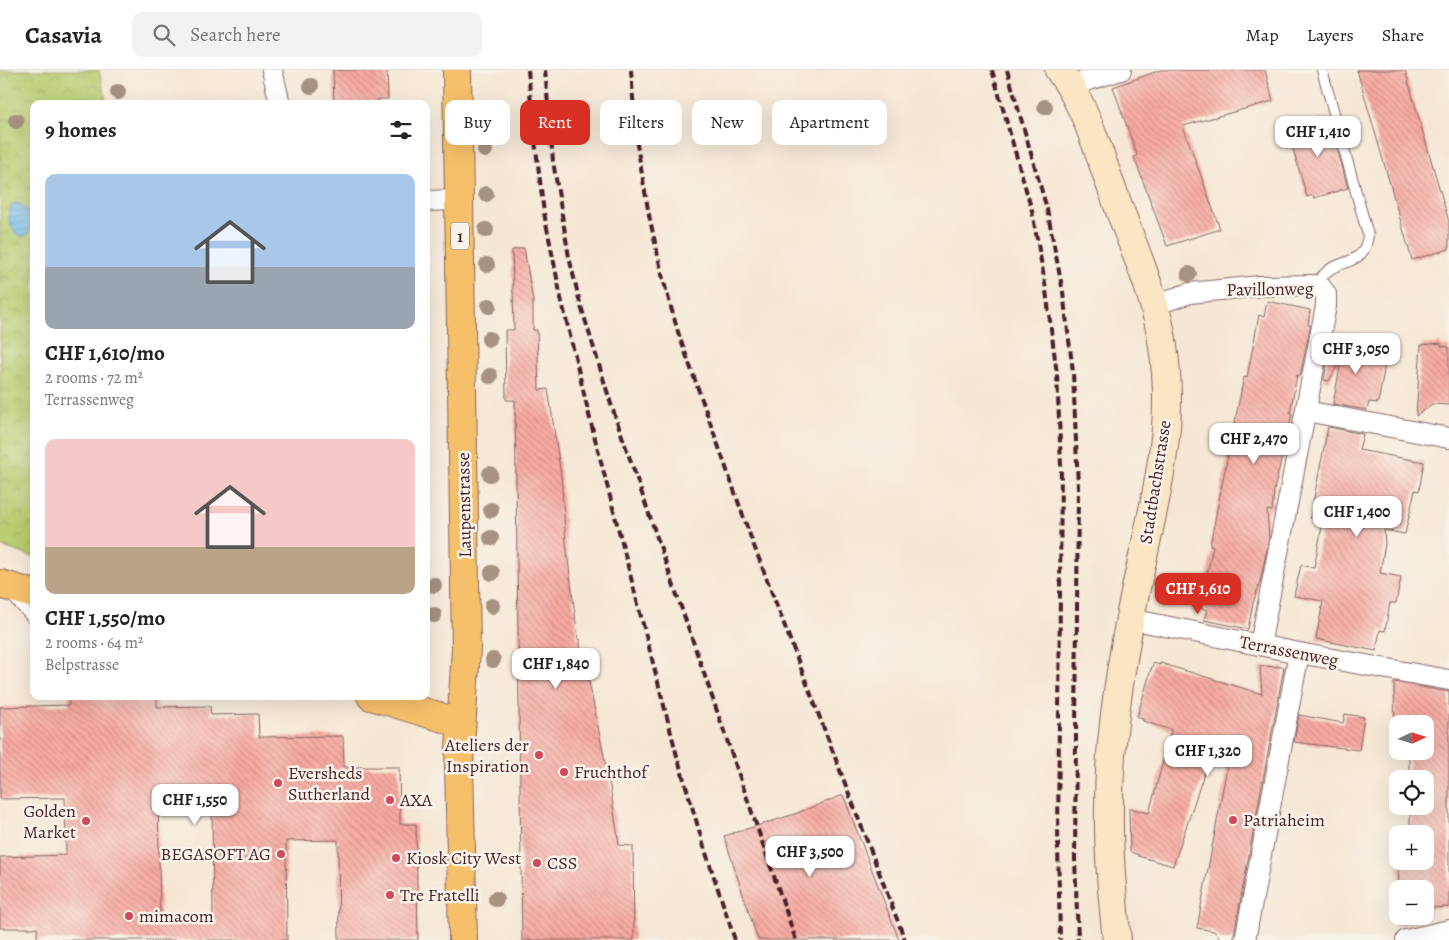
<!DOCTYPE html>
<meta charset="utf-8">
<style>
:root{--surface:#fff;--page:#f2f2f2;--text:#222;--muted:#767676;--line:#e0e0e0;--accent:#d93025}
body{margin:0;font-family:Alegreya,serif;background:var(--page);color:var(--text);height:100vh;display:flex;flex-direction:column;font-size:19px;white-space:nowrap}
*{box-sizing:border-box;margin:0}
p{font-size:16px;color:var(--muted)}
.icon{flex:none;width:28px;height:28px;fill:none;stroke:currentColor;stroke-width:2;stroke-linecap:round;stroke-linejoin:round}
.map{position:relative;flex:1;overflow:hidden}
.side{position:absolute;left:30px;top:30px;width:400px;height:600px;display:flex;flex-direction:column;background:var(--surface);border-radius:10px;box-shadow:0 5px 20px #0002}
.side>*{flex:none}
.guide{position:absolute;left:445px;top:30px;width:475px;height:45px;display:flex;gap:10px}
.needle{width:32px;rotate:86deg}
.buttons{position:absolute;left:1389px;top:645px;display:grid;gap:10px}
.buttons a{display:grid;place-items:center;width:45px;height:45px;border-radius:10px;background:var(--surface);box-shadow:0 5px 20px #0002;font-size:25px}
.price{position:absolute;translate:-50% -42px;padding:0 11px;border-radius:10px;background:#fff;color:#222;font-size:16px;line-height:32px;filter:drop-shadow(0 1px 2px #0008)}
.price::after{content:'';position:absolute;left:50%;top:30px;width:15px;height:11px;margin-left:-8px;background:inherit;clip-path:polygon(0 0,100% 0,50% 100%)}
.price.current{background:var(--accent);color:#fff}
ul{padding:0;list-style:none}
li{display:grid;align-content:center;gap:10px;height:265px;padding:0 15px}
li span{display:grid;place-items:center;height:155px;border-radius:10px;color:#555}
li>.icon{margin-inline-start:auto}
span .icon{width:90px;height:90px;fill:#fffc;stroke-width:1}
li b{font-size:21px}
h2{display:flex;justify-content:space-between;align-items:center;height:60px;padding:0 15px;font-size:21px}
.tag{padding:0 18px;border-radius:10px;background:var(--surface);box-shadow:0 5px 20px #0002;font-size:18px;line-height:45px}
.tag.current{background:var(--accent);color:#fff}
header{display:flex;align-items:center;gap:30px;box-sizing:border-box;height:70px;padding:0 25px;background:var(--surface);border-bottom:1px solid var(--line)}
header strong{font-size:24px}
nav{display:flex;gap:28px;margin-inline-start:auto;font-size:18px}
.search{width:350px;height:45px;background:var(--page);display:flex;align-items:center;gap:12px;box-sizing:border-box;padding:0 18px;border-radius:10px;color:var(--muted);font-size:19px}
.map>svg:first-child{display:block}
</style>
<header>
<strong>Casavia</strong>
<div class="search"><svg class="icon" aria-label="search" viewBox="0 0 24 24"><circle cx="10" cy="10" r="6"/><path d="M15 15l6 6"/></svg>Search here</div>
<nav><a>Map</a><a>Layers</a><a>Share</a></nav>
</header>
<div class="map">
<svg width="1449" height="870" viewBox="0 0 1449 870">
<defs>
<pattern id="park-crowns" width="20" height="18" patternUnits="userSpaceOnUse" patternTransform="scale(1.25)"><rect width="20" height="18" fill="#b8cc70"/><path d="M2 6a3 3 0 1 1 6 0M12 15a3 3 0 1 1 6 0" fill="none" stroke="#a0af61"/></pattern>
<pattern id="water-rules" width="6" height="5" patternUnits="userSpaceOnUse" patternTransform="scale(1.25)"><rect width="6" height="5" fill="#76beef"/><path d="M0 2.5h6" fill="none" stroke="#639ac2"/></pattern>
<pattern id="building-back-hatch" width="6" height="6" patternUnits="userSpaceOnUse" patternTransform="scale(1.25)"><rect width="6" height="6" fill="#f8aba2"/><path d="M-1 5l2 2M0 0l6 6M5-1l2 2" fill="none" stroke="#cb8b84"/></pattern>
</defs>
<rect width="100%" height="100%" fill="#f7f3e8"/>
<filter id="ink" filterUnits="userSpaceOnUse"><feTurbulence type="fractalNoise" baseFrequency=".02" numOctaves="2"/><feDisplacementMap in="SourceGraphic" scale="10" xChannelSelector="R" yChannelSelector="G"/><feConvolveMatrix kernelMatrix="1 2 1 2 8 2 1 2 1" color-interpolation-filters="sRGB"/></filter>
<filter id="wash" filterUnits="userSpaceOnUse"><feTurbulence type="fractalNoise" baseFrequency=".0096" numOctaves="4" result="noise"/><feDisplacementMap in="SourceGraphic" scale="20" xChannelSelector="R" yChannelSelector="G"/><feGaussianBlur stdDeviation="1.12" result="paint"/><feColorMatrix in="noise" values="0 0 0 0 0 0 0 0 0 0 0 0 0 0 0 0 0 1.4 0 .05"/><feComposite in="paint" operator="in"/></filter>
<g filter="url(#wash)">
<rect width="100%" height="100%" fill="#f6e7d4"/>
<polygon fill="url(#park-crowns)" stroke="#81764e" points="0,0 99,0 107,34 34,34 34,487 0,476"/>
<path fill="url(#water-rules)" stroke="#606e8d" d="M 15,133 C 28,134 30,148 30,159 L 29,160 L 28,164 L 25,166 L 20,166 L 17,163 L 15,163 C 9,153 4,141 15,133 Z"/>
<g id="blocks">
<g fill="url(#building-back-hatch)" fill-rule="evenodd">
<polygon points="333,0 387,0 388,29 378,29 378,34 334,34"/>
<polygon points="1161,0 1265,0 1273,31 1183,56 1220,159 1167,176 1134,87 1137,85 1113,17"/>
<polygon points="1357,0 1405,0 1449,152 1449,179 1412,190"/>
<polygon points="1328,47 1348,118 1314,128 1313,125 1307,127 1287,59"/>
<polygon points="524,178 533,231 533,260 537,260 539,320 548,319 561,405 566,474 578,569 580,569 581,602 587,602 610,716 619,775 633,776 634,870 522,870 515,330 506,330 505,260 514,260 512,180"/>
<polygon points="1267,231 1310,240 1308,255 1310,255 1310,258 1300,306 1297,305 1290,343 1292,344 1274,420 1272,441 1267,440 1269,469 1260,512 1253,533 1248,559 1204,550 1207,540 1200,538 1213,476 1210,475 1218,434 1244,307 1247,308 1259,245 1264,247"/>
<polygon points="1331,271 1338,275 1387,284 1378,333 1369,332 1367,340 1333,334 1340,297 1337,296 1329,311 1324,310"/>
<polygon points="1441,273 1441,276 1449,277 1449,335 1432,334 1416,346 1421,275"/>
<polygon points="1328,357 1363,364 1359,380 1424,392 1419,421 1415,420 1405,464 1384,460 1385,474 1380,503 1401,507 1396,533 1390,533 1385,561 1380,560 1376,581 1316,569 1323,531 1294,526 1301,495 1314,498 1323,451 1310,448"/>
<polygon points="1153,593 1160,595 1160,593 1262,624 1260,596 1284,597 1233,870 1222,870 1214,861 1197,858 1227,697 1208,692 1173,796 1138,786 1139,785 1130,782 1129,738 1149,743 1171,662 1171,660 1143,651 1143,649 1137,647"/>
<polygon points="1394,612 1449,622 1449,837 1430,838 1429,849 1399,856 1399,846 1425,846 1425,819 1399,819 1398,791 1425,791 1425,764 1405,764 1410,757 1410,736 1425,736 1425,709 1409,709 1409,681 1425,681 1425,654 1398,654 1398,680 1395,680"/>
<path d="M 68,626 L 157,626 L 157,637 L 210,636 L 211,645 L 258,644 L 259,667 L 343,666 L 344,697 L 399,697 L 400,754 L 416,754 L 418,870 L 339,870 L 338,770 L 286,771 L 287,870 L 37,870 L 37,858 L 0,858 L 0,787 L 66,785 L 65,728 L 0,729 L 0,637 L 69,635 ZM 212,726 L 213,846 L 160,846 L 158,727 Z"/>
<polygon points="1345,644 1364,647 1359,680 1294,672 1299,645 1343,653"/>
<polygon points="843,725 899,870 758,870 724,766 792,745"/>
</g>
</g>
</g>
<g filter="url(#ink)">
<use href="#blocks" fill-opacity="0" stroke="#866566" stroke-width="1"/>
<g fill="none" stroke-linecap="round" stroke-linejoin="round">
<g stroke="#866566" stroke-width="12">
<g id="lane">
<path d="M 1314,215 C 1319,210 1325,202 1332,198 C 1351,189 1365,191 1368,165 L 1322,0"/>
<polyline points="11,525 34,550"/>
</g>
</g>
<g stroke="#866566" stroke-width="22">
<g id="street">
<polyline points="272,0 280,34"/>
<polyline points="1070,16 1121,0"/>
<polyline points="426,131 459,130"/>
<polyline points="1154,235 1190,223 1260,216 1314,215 1320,216 1326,224 1326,236 1260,575"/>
<polyline points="1306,341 1449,368"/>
<polyline points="1130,549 1299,583 1449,610"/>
<polyline points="1245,870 1299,583"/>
<polyline points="1406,870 1449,860"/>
</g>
</g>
<g stroke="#866566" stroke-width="30">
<path id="secondary" d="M 1059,0 C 1087,37 1099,85 1115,127 C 1132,175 1157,227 1163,277 C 1167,303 1168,331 1166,358 C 1160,422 1142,485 1130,548 C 1119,610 1109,673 1109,735 C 1108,781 1112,825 1117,870"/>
</g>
<g stroke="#866566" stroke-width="30">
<g id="primary">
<polyline points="457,0 466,578 459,695 463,870"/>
<polyline points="0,514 34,524"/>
<polyline points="371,626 460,653"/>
</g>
</g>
<use href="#lane" stroke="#fff" stroke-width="10"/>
<use href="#street" stroke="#fff" stroke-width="20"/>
<use href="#secondary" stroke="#fbe6c4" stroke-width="28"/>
<use href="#primary" stroke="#f6c06b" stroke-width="28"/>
<g stroke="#4a1f2b" stroke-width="4" stroke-dasharray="8 4" stroke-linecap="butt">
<polyline points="528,0 533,55 544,143 561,228 591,353 677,686 704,777 735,870"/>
<polyline points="545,0 553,91 569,187 580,233 611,334 796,870"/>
<polyline points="631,0 636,69 649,145 663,209 678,262 751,468 905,870"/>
<polyline points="992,0 1032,141 1045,213 1057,304 1061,395 1058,774 1060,870"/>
<polyline points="1007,0 1047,139 1063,222 1073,302 1078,417 1075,789 1078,870"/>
</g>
</g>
<g fill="#a79180">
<circle cx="311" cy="16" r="8"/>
<circle cx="118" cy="22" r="8"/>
<circle cx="1045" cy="37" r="8"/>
<circle cx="16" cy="51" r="8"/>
<circle cx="484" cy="52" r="8"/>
<circle cx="485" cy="80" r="8"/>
<circle cx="486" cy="124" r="8"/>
<circle cx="486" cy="160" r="8"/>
<circle cx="487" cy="195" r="8"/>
<circle cx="1189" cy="204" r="8"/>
<circle cx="489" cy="236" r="8"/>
<circle cx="489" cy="269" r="8"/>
<circle cx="490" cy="306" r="8"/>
<circle cx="490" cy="404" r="8"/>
<circle cx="491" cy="440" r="8"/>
<circle cx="491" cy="468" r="8"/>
<circle cx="492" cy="503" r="8"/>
<circle cx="434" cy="515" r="8"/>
<circle cx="492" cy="536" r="8"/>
<circle cx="434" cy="545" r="8"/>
<circle cx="493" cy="590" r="8"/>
<circle cx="496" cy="829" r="8"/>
</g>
</g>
<g fill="#d1495b" stroke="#f7f3e8" stroke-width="2">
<circle cx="539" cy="685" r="5"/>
<circle cx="564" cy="702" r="5"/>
<circle cx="278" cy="713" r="5"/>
<circle cx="390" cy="730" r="5"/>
<circle cx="1233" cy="750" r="5"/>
<circle cx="86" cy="751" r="5"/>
<circle cx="281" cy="784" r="5"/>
<circle cx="396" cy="788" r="5"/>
<circle cx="537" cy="793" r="5"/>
<circle cx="390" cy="825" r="5"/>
<circle cx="129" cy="846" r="5"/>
</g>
<g text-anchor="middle" stroke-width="5" stroke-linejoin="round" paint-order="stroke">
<rect fill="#f7f3e8" stroke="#7e5f64" stroke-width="1" x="451" y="152.5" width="18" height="27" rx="4"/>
<g font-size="16" font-weight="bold" fill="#4a1f2b">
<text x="460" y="172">1</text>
</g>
<g font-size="18" fill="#4a1f2b" stroke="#f7f3e8">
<text transform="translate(1270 219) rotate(-1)" y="6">Pavillonweg</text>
<text transform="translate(1155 412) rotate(-81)" y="6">Stadtbachstrasse</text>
<text transform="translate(464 435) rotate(-91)" y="6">Laupenstrasse</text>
<text transform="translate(1289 581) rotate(11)" y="6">Terrassenweg</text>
</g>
<g font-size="18" fill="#4a1f2b" stroke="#f7f3e8" text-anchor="start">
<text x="529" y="681" text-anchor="end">Ateliers der<tspan x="529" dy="21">Inspiration</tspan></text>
<text x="574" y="708">Fruchthof</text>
<text x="288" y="709">Eversheds<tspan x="288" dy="21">Sutherland</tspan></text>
<text x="400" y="736">AXA</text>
<text x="76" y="747" text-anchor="end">Golden<tspan x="76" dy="21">Market</tspan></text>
<text x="1243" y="756">Patriaheim</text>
<text x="271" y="790" text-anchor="end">BEGASOFT AG</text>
<text x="406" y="794">Kiosk City West</text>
<text x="547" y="799">CSS</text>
<text x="400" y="831">Tre Fratelli</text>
<text x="139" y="852">mimacom</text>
</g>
</g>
</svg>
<div class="buttons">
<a><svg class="needle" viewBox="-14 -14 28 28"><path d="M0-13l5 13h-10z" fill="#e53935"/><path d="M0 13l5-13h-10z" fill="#767676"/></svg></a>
<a><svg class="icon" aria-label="locate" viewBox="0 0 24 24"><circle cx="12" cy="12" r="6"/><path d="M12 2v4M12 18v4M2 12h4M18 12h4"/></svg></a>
<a>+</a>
<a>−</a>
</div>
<b class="price" style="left:1318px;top:88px">CHF 1,410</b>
<b class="price" style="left:1356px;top:305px">CHF 3,050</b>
<b class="price" style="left:1254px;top:395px">CHF 2,470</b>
<b class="price" style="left:1357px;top:468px">CHF 1,400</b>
<b class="price current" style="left:1198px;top:545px">CHF 1,610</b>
<b class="price" style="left:556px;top:620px">CHF 1,840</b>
<b class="price" style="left:1208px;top:707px">CHF 1,320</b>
<b class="price" style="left:195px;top:756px">CHF 1,550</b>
<b class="price" style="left:810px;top:808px">CHF 3,500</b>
<div class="guide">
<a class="tag">Buy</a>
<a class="tag current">Rent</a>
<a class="tag">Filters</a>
<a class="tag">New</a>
<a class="tag">Apartment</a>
</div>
<section class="side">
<h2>9 homes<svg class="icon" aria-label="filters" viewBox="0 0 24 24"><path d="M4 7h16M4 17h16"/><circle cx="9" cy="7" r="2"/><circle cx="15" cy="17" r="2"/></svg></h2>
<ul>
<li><span style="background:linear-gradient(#a9c7e8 60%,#9aa5b1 0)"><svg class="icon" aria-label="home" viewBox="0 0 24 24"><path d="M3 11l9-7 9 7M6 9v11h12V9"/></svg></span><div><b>CHF 1,610/mo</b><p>2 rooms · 72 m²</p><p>Terrassenweg</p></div></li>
<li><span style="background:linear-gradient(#f6c9c9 70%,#b9a48a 0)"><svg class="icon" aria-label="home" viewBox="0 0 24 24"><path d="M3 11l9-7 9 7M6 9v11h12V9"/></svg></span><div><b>CHF 1,550/mo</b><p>2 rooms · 64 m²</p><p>Belpstrasse</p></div></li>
</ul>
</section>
</div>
